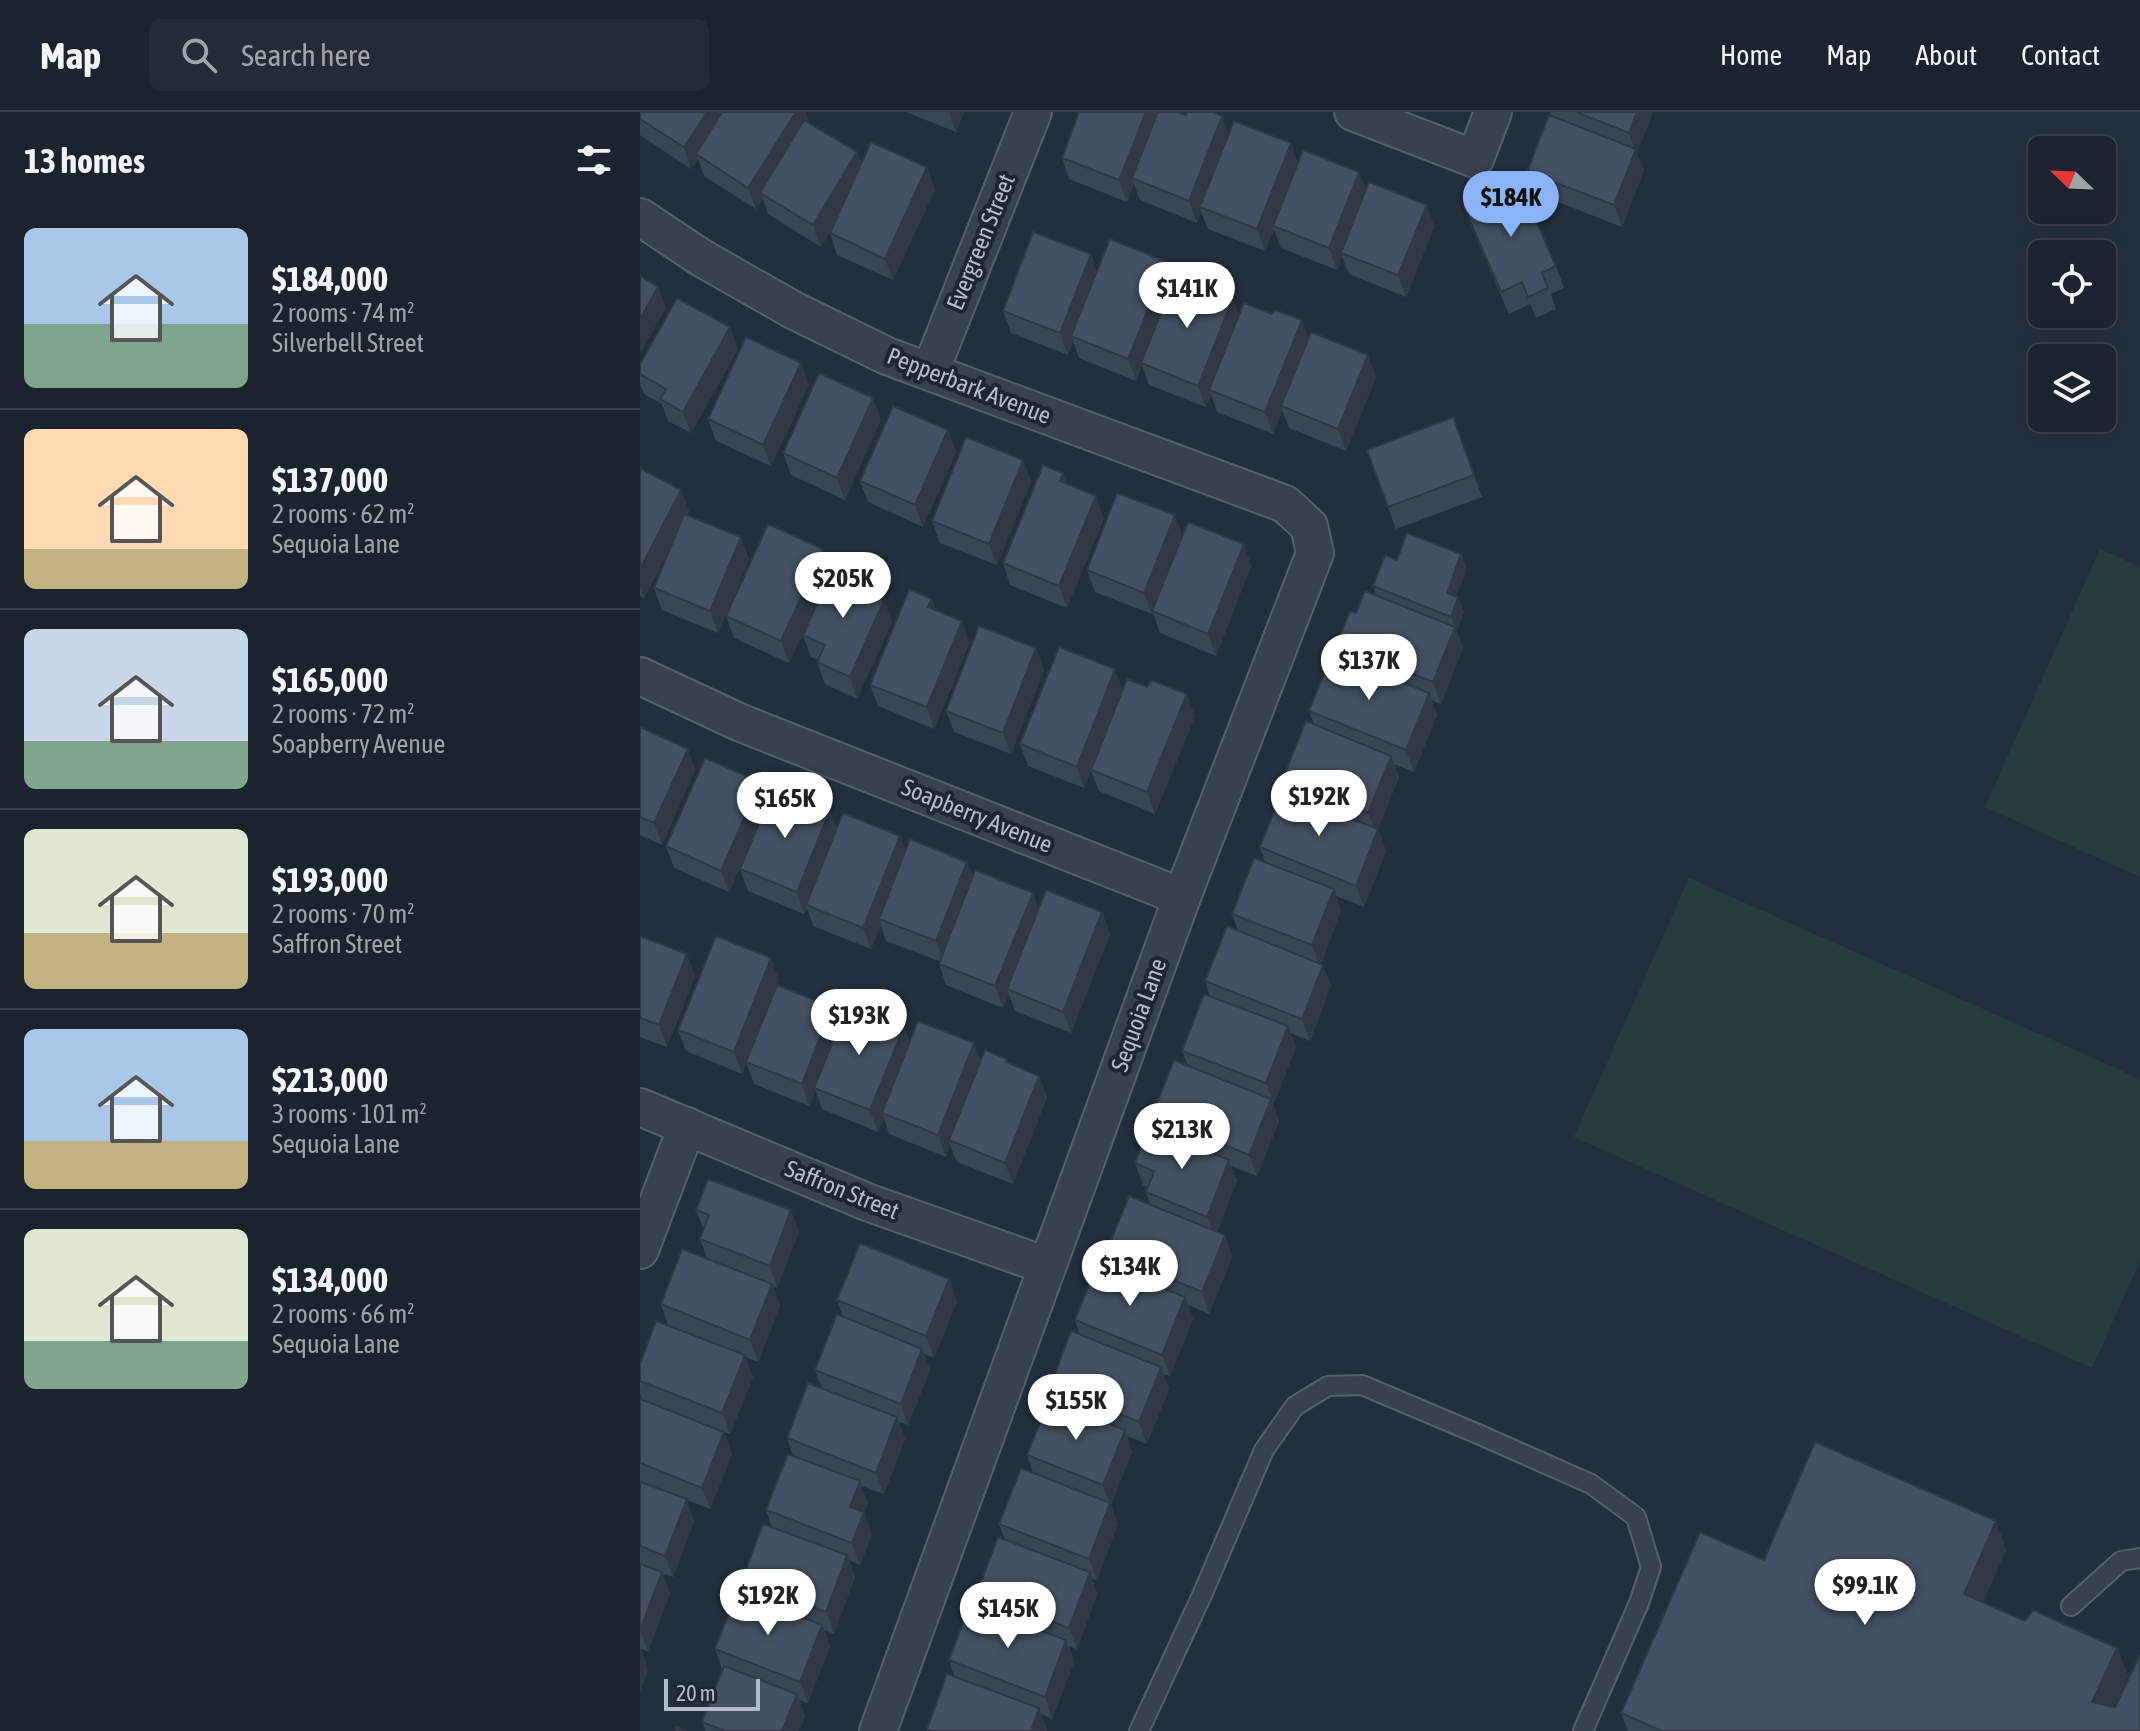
<!DOCTYPE html>
<meta charset="utf-8">
<style>
:root{--surface:#1b232e;--page:#242b36;--text:#f1f3f6;--muted:#a0a4aa;--line:#39404a;--accent:#8ab4f8}
body{margin:0;font-family:"Asap Condensed",sans-serif;background:var(--page);color:var(--text);height:100vh;display:flex;flex-direction:column;font-size:30px;white-space:nowrap}
*{box-sizing:border-box;margin:0}
p{font-size:26px;color:var(--muted)}
.icon{flex:none;width:44px;height:44px;fill:none;stroke:currentColor;stroke-width:2;stroke-linecap:round;stroke-linejoin:round}
.map{position:relative;flex:1;overflow:hidden}
.side{display:flex;flex-direction:column;background:var(--surface);width:640px}
.side>*{flex:none}
.needle{width:52px;rotate:293deg}
.controls{position:absolute;left:1388px;top:24px;display:grid;gap:16px}
.controls a{display:grid;place-items:center;width:88px;height:88px;border-radius:12px;background:var(--surface);box-shadow:0 8px 32px #0002,0 0 0 2px var(--line);font-size:40px}
.scale{position:absolute;left:24px;bottom:20px;width:96px;box-sizing:border-box;padding-left:8px;border:4px solid #b4bcc9;border-top:0;font-size:22px;line-height:28px;white-space:nowrap;color:#b4bcc9;-webkit-text-stroke:6px #1d2633;paint-order:stroke}
.price{position:absolute;translate:-50% -68px;padding:0 18px;border-radius:28px;background:#fff;color:#222;font-size:26px;line-height:52px;filter:drop-shadow(0 2px 4px #0008)}
.price::after{content:'';position:absolute;left:50%;top:48px;width:24px;height:18px;margin-left:-12px;background:inherit;clip-path:polygon(0 0,100% 0,50% 100%)}
.price.selected{background:var(--accent);color:#111}
ul{padding:0;list-style:none}
li{display:flex;align-items:center;gap:24px;height:200px;padding:0 24px}
li+li{border-top:2px solid var(--line)}
li span{display:grid;place-items:center;flex:none;width:224px;height:160px;border-radius:12px;color:#555}
li>.icon{margin-inline-start:auto}
span .icon{width:96px;height:96px;fill:#fffc;stroke-width:1}
li b{font-size:34px}
h2{display:flex;justify-content:space-between;align-items:center;height:96px;padding:0 24px;font-size:34px}
header{display:flex;align-items:center;gap:48px;box-sizing:border-box;height:112px;padding:0 40px;background:var(--surface);border-bottom:2px solid var(--line)}
header strong{font-size:38px}
nav{display:flex;gap:44px;margin-inline-start:auto;font-size:28px}
.search{width:560px;height:72px;background:var(--page);display:flex;align-items:center;gap:20px;box-sizing:border-box;padding:0 28px;border-radius:12px;color:var(--muted);font-size:30px}
main{display:flex;flex:1;min-height:0}
.map>svg:first-child{display:block}
</style>
<header>
<strong>Map</strong>
<div class="search"><svg class="icon" aria-label="search" viewBox="0 0 24 24"><circle cx="10" cy="10" r="6"/><path d="M15 15l6 6"/></svg>Search here</div>
<nav><a>Home</a><a>Map</a><a>About</a><a>Contact</a></nav>
</header>
<main>
<section class="side">
<h2>13 homes<svg class="icon" aria-label="filters" viewBox="0 0 24 24"><path d="M4 7h16M4 17h16"/><circle cx="9" cy="7" r="2"/><circle cx="15" cy="17" r="2"/></svg></h2>
<ul>
<li><span style="background:linear-gradient(#a9c7e8 60%,#7fa58c 0)"><svg class="icon" aria-label="home" viewBox="0 0 24 24"><path d="M3 11l9-7 9 7M6 9v11h12V9"/></svg></span><div><b>$184,000</b><p>2 rooms · 74 m²</p><p>Silverbell Street</p></div></li>
<li><span style="background:linear-gradient(#ffd9b3 75%,#c2b280 0)"><svg class="icon" aria-label="home" viewBox="0 0 24 24"><path d="M3 11l9-7 9 7M6 9v11h12V9"/></svg></span><div><b>$137,000</b><p>2 rooms · 62 m²</p><p>Sequoia Lane</p></div></li>
<li><span style="background:linear-gradient(#c9d6e8 70%,#7fa58c 0)"><svg class="icon" aria-label="home" viewBox="0 0 24 24"><path d="M3 11l9-7 9 7M6 9v11h12V9"/></svg></span><div><b>$165,000</b><p>2 rooms · 72 m²</p><p>Soapberry Avenue</p></div></li>
<li><span style="background:linear-gradient(#dfe7d0 65%,#c2b280 0)"><svg class="icon" aria-label="home" viewBox="0 0 24 24"><path d="M3 11l9-7 9 7M6 9v11h12V9"/></svg></span><div><b>$193,000</b><p>2 rooms · 70 m²</p><p>Saffron Street</p></div></li>
<li><span style="background:linear-gradient(#a9c7e8 70%,#c2b280 0)"><svg class="icon" aria-label="home" viewBox="0 0 24 24"><path d="M3 11l9-7 9 7M6 9v11h12V9"/></svg></span><div><b>$213,000</b><p>3 rooms · 101 m²</p><p>Sequoia Lane</p></div></li>
<li><span style="background:linear-gradient(#dfe7d0 70%,#7fa58c 0)"><svg class="icon" aria-label="home" viewBox="0 0 24 24"><path d="M3 11l9-7 9 7M6 9v11h12V9"/></svg></span><div><b>$134,000</b><p>2 rooms · 66 m²</p><p>Sequoia Lane</p></div></li>
</ul>
</section>
<div class="map">
<svg width="1500" height="1619" viewBox="0 0 1500 1619">
<rect width="100%" height="100%" fill="#242f3e"/>
<g fill="#263c3f">
<polygon points="1460,437 1500,455 1500,765 1345,695"/>
<polygon points="1049,766 1500,967 1500,1149 1452,1256 934,1025"/>
</g>
<g fill="none" stroke-linecap="round" stroke-linejoin="round">
<g stroke="#565f6c" stroke-width="22">
<g id="service">
<polyline points="1431,1494 1481,1449 1500,1446"/>
<polyline points="499,1619 562,1483 624,1338 655,1294 688,1274 722,1273 838,1322 951,1372 996,1405 1011,1455 999,1491 943,1619"/>
</g>
</g>
<g stroke="#565f6c" stroke-width="40">
<g id="minor">
<polyline points="713,0 835,47 853,0"/>
<polyline points="0,105 60,145 153,198 247,244 645,392 669,414 675,441 542,785 238,1619"/>
<polyline points="290,260 393,0"/>
<polyline points="0,564 101,611 542,785"/>
<polyline points="0,995 227,1090 407,1154"/>
<polyline points="0,1138 47,1014"/>
</g>
</g>
<use href="#service" stroke="#38414e" stroke-width="18"/>
<use href="#minor" stroke="#38414e" stroke-width="36"/>
</g>
<g fill="#3b4654">
<polygon points="0,0 165,0 170,12 217,40 221,52 295,77 253,168 197,143 190,121 192,117 181,135 128,102 123,87 116,97 64,64 58,47 51,57 0,23"/>
<polygon points="266,0 324,0 316,20"/>
<polygon points="910,0 1013,0 997,41 1004,58 982,115 895,81 887,60 911,4"/>
<polygon points="589,22 651,31 658,51 726,79 787,93 794,115 766,185 709,162 702,144 697,158 641,136 634,117 625,139 568,117 561,99 557,111 500,88 494,72 487,90 429,67 422,46"/>
<polygon points="823,93 916,154 924,176 911,182 916,197 896,206 890,192 869,202 831,114"/>
<polygon points="451,142 457,160 534,169 599,203 632,202 662,208 668,226 736,265 706,339 649,316 642,298 633,322 577,300 571,282 566,295 509,273 502,253 496,269 439,246 433,229 428,243 371,221 363,199"/>
<polygon points="98,237 51,321 28,309 22,292 4,282 0,272 0,252"/>
<polygon points="161,251 169,273 131,354 76,329 68,307"/>
<polygon points="813,305 842,385 756,417 727,338"/>
<polygon points="241,307 205,388 151,363 143,341"/>
<polygon points="308,318 316,340 283,415 228,390 220,369"/>
<polygon points="383,348 391,370 357,453 300,431 292,409"/>
<polygon points="0,356 41,378 49,400 47,403 109,447 78,521 22,498 14,476 31,434 4,486 0,484"/>
<polygon points="423,361 427,372 464,406 427,496 370,473 363,451"/>
<polygon points="535,403 542,424 604,432 611,454 576,544 520,521 513,501 512,502 455,480 447,458"/>
<polygon points="183,437 191,459 149,551 94,526 86,504"/>
<polygon points="821,442 827,456 816,484 824,500 817,519 823,536 801,592 791,588 797,603 774,660 754,652 759,665 738,717 746,739 724,795 696,784 701,799 681,852 691,874 670,929 650,921 656,935 633,992 639,1009 617,1064 591,1054 597,1069 577,1120 585,1123 592,1145 569,1202 548,1193 553,1207 530,1264 523,1262 529,1277 507,1332 487,1324 492,1340 471,1393 478,1412 457,1468 452,1467 457,1482 437,1537 429,1534 434,1550 412,1607 401,1602 407,1619 287,1619 287,1617 314,1564 309,1548 343,1496 337,1481 365,1428 359,1412 393,1361 387,1343 415,1290 410,1275 440,1223 435,1208 471,1156 466,1141 510,1093 506,1080 508,1075 503,1073 495,1051 518,1019 512,1004 548,954 542,939 570,884 565,869 598,819 592,802 625,751 620,735 649,682 643,666 674,612 669,599 702,546 697,532 716,501 736,483 733,474 757,448"/>
<polygon points="221,463 227,480 252,510 217,587 185,572 177,550 178,548 171,545 163,523"/>
<polygon points="292,487 296,498 330,530 294,617 238,594 230,573"/>
<polygon points="396,536 404,558 371,642 314,620 306,599"/>
<polygon points="483,579 555,604 515,702 459,679 451,659 444,676 388,654 380,632"/>
<polygon points="0,615 55,658 22,733 0,723"/>
<polygon points="128,691 190,698 196,717 260,724 265,738 327,750 333,765 393,781 398,797 462,800 470,822 431,921 375,899 369,882 363,896 306,873 299,852 299,849 246,829 241,813 231,837 173,814 167,796 164,802 108,779 100,757 117,717 89,780 34,756 26,734"/>
<polygon points="0,824 55,864 27,935 0,925"/>
<polygon points="139,868 137,873 192,895 199,914 264,915 270,930 340,949 367,947 369,952 399,964 407,985 373,1072 317,1050 310,1033 306,1045 249,1022 244,1006 238,1020 182,997 176,979 169,994 114,972 106,951 102,962 46,939 38,918"/>
<polygon points="56,1098 159,1120 137,1176 133,1174 140,1194 118,1250 105,1245 113,1265 90,1322 84,1320 92,1342 70,1397 47,1388 54,1409 33,1465 22,1461 30,1482 8,1539 1,1537 8,1558 0,1580 0,1287 2,1288 0,1282 0,1252 28,1213 21,1192 67,1146 60,1127 64,1118"/>
<polygon points="197,1188 317,1189 294,1246 284,1242 290,1258 268,1313 259,1310 265,1327 244,1382 221,1374 228,1391 224,1400 232,1422 220,1453 209,1448 215,1465 194,1522 184,1518 190,1534 168,1591 159,1588 165,1604 159,1619 66,1619 62,1610 82,1558 75,1537 107,1484 102,1468 132,1415 126,1398 153,1344 147,1326 182,1276 175,1258 203,1205"/>
<polygon points="1356,1409 1366,1438 1343,1490 1385,1509 1477,1536 1488,1564 1473,1595 1500,1619 988,1619 981,1601 1124,1448"/>
</g>
<g fill="#303945">
<polygon points="67,0 89,0 56,42 58,47 51,57 44,35"/>
<polygon points="156,0 165,0 170,12 120,81 123,87 116,97 108,76"/>
<polygon points="309,0 324,0 316,20"/>
<polygon points="506,0 522,0 492,66 494,72 487,90 479,68"/>
<polygon points="997,0 1013,0 997,41 1004,58 982,115 974,93 995,38 989,21"/>
<polygon points="582,4 590,25 560,95 561,99 557,111 549,89"/>
<polygon points="651,31 659,53 633,114 634,117 625,139 617,117"/>
<polygon points="217,40 225,62 181,135 173,113"/>
<polygon points="287,55 295,77 253,168 245,147"/>
<polygon points="719,60 727,82 701,141 702,144 697,158 689,136"/>
<polygon points="787,93 794,115 766,185 758,163"/>
<polygon points="451,142 458,163 431,224 433,229 428,243 420,221"/>
<polygon points="527,150 534,171 501,251 502,253 496,269 488,247"/>
<polygon points="18,175 26,196 0,242 0,207"/>
<polygon points="593,186 601,208 569,278 571,282 566,295 558,274"/>
<polygon points="662,208 669,230 641,294 642,298 633,322 625,300"/>
<polygon points="90,215 98,237 51,321 43,300"/>
<polygon points="728,243 736,265 706,339 698,317"/>
<polygon points="161,251 169,273 131,354 123,333"/>
<polygon points="233,286 241,307 205,388 197,366"/>
<polygon points="308,318 316,340 283,415 275,393"/>
<polygon points="383,348 391,370 357,453 349,432"/>
<polygon points="423,361 431,383 420,369"/>
<polygon points="41,378 49,400 4,486 0,476 0,457"/>
<polygon points="456,384 464,406 427,496 419,474"/>
<polygon points="535,403 542,425 512,502 504,481"/>
<polygon points="101,425 109,447 78,521 70,499"/>
<polygon points="604,432 611,454 576,544 568,522"/>
<polygon points="183,437 191,459 149,551 141,529"/>
<polygon points="821,442 827,456 812,495 807,481"/>
<polygon points="221,463 229,485 216,475"/>
<polygon points="818,485 824,500 817,519 823,536 801,592 793,570 815,515 811,505"/>
<polygon points="292,487 299,508 288,495"/>
<polygon points="244,488 252,510 217,587 210,565"/>
<polygon points="322,509 330,530 294,617 287,595"/>
<polygon points="396,536 404,558 371,642 363,621"/>
<polygon points="475,557 483,579 444,676 437,655"/>
<polygon points="789,581 797,603 774,660 766,638"/>
<polygon points="547,582 555,604 515,702 507,680"/>
<polygon points="48,637 55,658 22,733 14,711"/>
<polygon points="751,644 759,665 736,723 728,701"/>
<polygon points="120,670 128,692 89,780 81,759"/>
<polygon points="190,698 198,720 166,793 167,796 164,802 157,780"/>
<polygon points="738,717 746,739 724,795 716,774"/>
<polygon points="260,724 268,746 239,807 241,813 231,837 223,816"/>
<polygon points="327,750 335,771 303,851 296,829"/>
<polygon points="694,777 701,799 680,855 672,833"/>
<polygon points="393,781 401,803 367,877 369,882 363,896 355,874"/>
<polygon points="462,800 470,822 431,921 423,900"/>
<polygon points="47,842 55,864 27,935 19,913"/>
<polygon points="131,846 139,868 102,962 94,940"/>
<polygon points="683,853 691,874 670,929 662,907"/>
<polygon points="192,895 200,917 174,976 176,979 169,994 162,972"/>
<polygon points="648,914 656,935 634,992 626,971"/>
<polygon points="264,915 272,936 242,1001 244,1006 238,1020 230,998"/>
<polygon points="334,931 342,953 309,1028 310,1033 306,1045 298,1023"/>
<polygon points="399,964 407,985 373,1072 365,1051"/>
<polygon points="631,987 639,1009 617,1064 609,1043"/>
<polygon points="589,1048 597,1069 575,1126 567,1105"/>
<polygon points="151,1098 159,1120 137,1176 130,1154"/>
<polygon points="585,1123 592,1145 569,1202 562,1180"/>
<polygon points="309,1167 317,1189 294,1246 286,1224"/>
<polygon points="132,1172 140,1194 118,1250 110,1228"/>
<polygon points="545,1185 553,1207 530,1264 522,1243"/>
<polygon points="282,1237 290,1258 268,1313 261,1292"/>
<polygon points="105,1243 113,1265 90,1322 82,1301"/>
<polygon points="521,1255 529,1277 507,1332 499,1310"/>
<polygon points="257,1305 265,1327 244,1382 236,1361"/>
<polygon points="485,1318 492,1340 471,1393 478,1412 457,1468 449,1447 470,1392 463,1373"/>
<polygon points="84,1320 92,1342 70,1397 62,1376"/>
<polygon points="220,1369 228,1391 224,1400 232,1422 220,1453 212,1431 210,1395"/>
<polygon points="47,1387 54,1409 33,1465 25,1444"/>
<polygon points="1356,1409 1366,1438 1334,1510 1324,1482"/>
<polygon points="207,1443 215,1465 194,1522 186,1500"/>
<polygon points="22,1460 30,1482 8,1539 0,1518"/>
<polygon points="450,1460 457,1482 437,1537 429,1516"/>
<polygon points="182,1513 190,1534 168,1591 160,1570"/>
<polygon points="426,1528 434,1550 412,1607 405,1585"/>
<polygon points="1,1536 8,1558 0,1580 0,1538"/>
<polygon points="1477,1536 1488,1564 1462,1618 1452,1590"/>
<polygon points="157,1582 165,1604 159,1619 142,1619"/>
<polygon points="399,1596 407,1619 391,1619"/>
</g>
<g fill="#455162" stroke="#303945" stroke-width="2">
<polygon points="0,0 67,0 44,35 0,7"/>
<polygon points="82,0 156,0 108,76 56,42"/>
<polygon points="439,0 506,0 479,68 422,46"/>
<polygon points="518,0 538,0 546,3 547,0 573,0 582,4 549,89 492,66"/>
<polygon points="936,0 997,0 989,21"/>
<polygon points="909,3 996,37 974,93 887,60"/>
<polygon points="164,8 217,40 173,113 120,81"/>
<polygon points="594,9 651,31 617,117 560,95"/>
<polygon points="231,30 287,55 245,147 190,121"/>
<polygon points="663,38 719,60 689,136 633,114"/>
<polygon points="878,68 916,154 902,161 908,176 888,185 882,170 861,180 823,93"/>
<polygon points="729,70 787,93 758,163 701,141"/>
<polygon points="393,120 451,142 420,221 363,199"/>
<polygon points="470,127 527,150 488,247 431,224"/>
<polygon points="536,163 593,186 558,274 501,251"/>
<polygon points="0,164 18,175 0,207"/>
<polygon points="37,186 90,215 43,300 20,287 26,277 0,262 0,252"/>
<polygon points="604,191 632,202 635,198 662,208 625,300 569,278"/>
<polygon points="671,220 728,243 698,317 641,294"/>
<polygon points="106,225 161,251 123,333 68,307"/>
<polygon points="179,261 233,286 197,366 143,341"/>
<polygon points="253,294 308,318 275,393 220,369"/>
<polygon points="813,305 834,363 748,395 727,338"/>
<polygon points="326,325 383,348 349,432 292,409"/>
<polygon points="403,353 423,361 420,369 456,384 419,474 363,451"/>
<polygon points="0,356 41,378 0,457"/>
<polygon points="477,381 535,403 504,481 447,458"/>
<polygon points="44,402 101,425 70,499 14,476"/>
<polygon points="548,410 604,432 568,522 512,499"/>
<polygon points="128,412 183,437 141,529 86,504"/>
<polygon points="767,421 821,442 807,481 818,485 811,505 733,474 745,443 757,448"/>
<polygon points="195,451 221,463 216,475 244,488 210,565 177,550 185,533 163,523"/>
<polygon points="269,477 292,487 288,495 322,509 287,595 230,573"/>
<polygon points="725,479 815,515 793,570 697,532 710,499 716,501"/>
<polygon points="339,514 396,536 363,621 306,599"/>
<polygon points="419,535 475,557 437,655 380,632"/>
<polygon points="692,542 789,581 766,638 669,599"/>
<polygon points="487,567 507,575 511,568 547,582 507,680 451,658"/>
<polygon points="666,609 751,644 728,701 643,666"/>
<polygon points="0,615 48,637 14,711 0,705"/>
<polygon points="65,646 120,670 81,759 26,734"/>
<polygon points="134,675 190,698 157,780 100,757"/>
<polygon points="642,679 738,717 716,774 620,735"/>
<polygon points="203,701 260,724 223,816 166,793"/>
<polygon points="270,727 327,750 296,829 239,807"/>
<polygon points="614,746 694,777 672,833 592,802"/>
<polygon points="335,758 393,781 355,874 299,852"/>
<polygon points="406,778 462,800 423,900 367,877"/>
<polygon points="587,814 683,853 662,907 565,869"/>
<polygon points="0,824 47,842 19,913 0,906"/>
<polygon points="76,824 131,846 94,940 38,918"/>
<polygon points="137,873 192,895 162,972 106,950"/>
<polygon points="564,882 648,914 626,971 542,939"/>
<polygon points="208,892 264,915 230,998 174,976"/>
<polygon points="278,909 334,931 298,1023 242,1001"/>
<polygon points="345,938 367,947 366,950 399,964 365,1051 309,1028"/>
<polygon points="534,948 631,987 609,1043 512,1004"/>
<polygon points="509,1015 589,1048 567,1105 506,1080 514,1059 495,1051"/>
<polygon points="68,1067 151,1098 130,1154 60,1127 69,1103 56,1098"/>
<polygon points="489,1084 585,1123 562,1180 466,1141"/>
<polygon points="220,1131 309,1167 286,1224 197,1188"/>
<polygon points="42,1137 132,1172 110,1228 21,1192"/>
<polygon points="458,1150 545,1185 522,1243 435,1208"/>
<polygon points="197,1202 282,1237 261,1292 175,1258"/>
<polygon points="16,1209 105,1243 82,1301 0,1269 0,1252"/>
<polygon points="431,1219 521,1255 499,1310 410,1275"/>
<polygon points="168,1271 257,1305 236,1361 147,1326"/>
<polygon points="0,1287 84,1320 62,1376 0,1351"/>
<polygon points="409,1288 485,1318 463,1373 387,1343"/>
<polygon points="1175,1330 1356,1409 1324,1482 1385,1509 1393,1498 1477,1536 1452,1590 1475,1595 1500,1543 1500,1619 1022,1619 981,1601 1060,1420 1124,1448"/>
<polygon points="148,1342 220,1369 210,1395 224,1400 212,1431 126,1398"/>
<polygon points="381,1356 470,1391 449,1447 359,1412"/>
<polygon points="0,1370 47,1387 25,1444 0,1434"/>
<polygon points="123,1412 207,1443 186,1500 102,1468"/>
<polygon points="358,1425 450,1460 429,1516 337,1481"/>
<polygon points="0,1452 22,1460 0,1518"/>
<polygon points="97,1480 182,1513 160,1570 75,1537"/>
<polygon points="330,1492 426,1528 405,1585 309,1548"/>
<polygon points="84,1554 157,1582 142,1619 85,1619 62,1610"/>
<polygon points="307,1562 399,1596 391,1619 292,1619 287,1617"/>
<polygon points="36,1615 47,1619 35,1619"/>
</g>
<g text-anchor="middle" stroke-width="8" stroke-linejoin="round" paint-order="stroke">
<g font-size="24" fill="#b4bcc9" stroke="#1d2633">
<text transform="translate(341 130) rotate(-68)" y="8">Evergreen Street</text>
<text transform="translate(329 274) rotate(21)" y="8">Pepperbark Avenue</text>
<text transform="translate(337 704) rotate(22)" y="8">Soapberry Avenue</text>
<text transform="translate(499 903) rotate(-70)" y="8">Sequoia Lane</text>
<text transform="translate(202 1078) rotate(22)" y="8">Saffron Street</text>
</g>
</g>
</svg>
<div class="controls">
<a><svg class="needle" viewBox="-14 -14 28 28"><path d="M0-13l5 13h-10z" fill="#e53935"/><path d="M0 13l5-13h-10z" fill="#a0a4aa"/></svg></a>
<a><svg class="icon" aria-label="locate" viewBox="0 0 24 24"><circle cx="12" cy="12" r="6"/><path d="M12 2v4M12 18v4M2 12h4M18 12h4"/></svg></a>
<a><svg class="icon" aria-label="layers" viewBox="0 0 24 24"><path d="M12 4l9 5-9 5-9-5zM3 14l9 5 9-5"/></svg></a>
</div>
<div class="scale">20 m</div>
<b class="price selected" style="left:871px;top:127px">$184K</b>
<b class="price" style="left:547px;top:218px">$141K</b>
<b class="price" style="left:203px;top:508px">$205K</b>
<b class="price" style="left:729px;top:590px">$137K</b>
<b class="price" style="left:679px;top:726px">$192K</b>
<b class="price" style="left:145px;top:728px">$165K</b>
<b class="price" style="left:219px;top:945px">$193K</b>
<b class="price" style="left:542px;top:1059px">$213K</b>
<b class="price" style="left:490px;top:1196px">$134K</b>
<b class="price" style="left:436px;top:1330px">$155K</b>
<b class="price" style="left:1225px;top:1515px">$99.1K</b>
<b class="price" style="left:128px;top:1525px">$192K</b>
<b class="price" style="left:368px;top:1538px">$145K</b>
</div>
</main>
